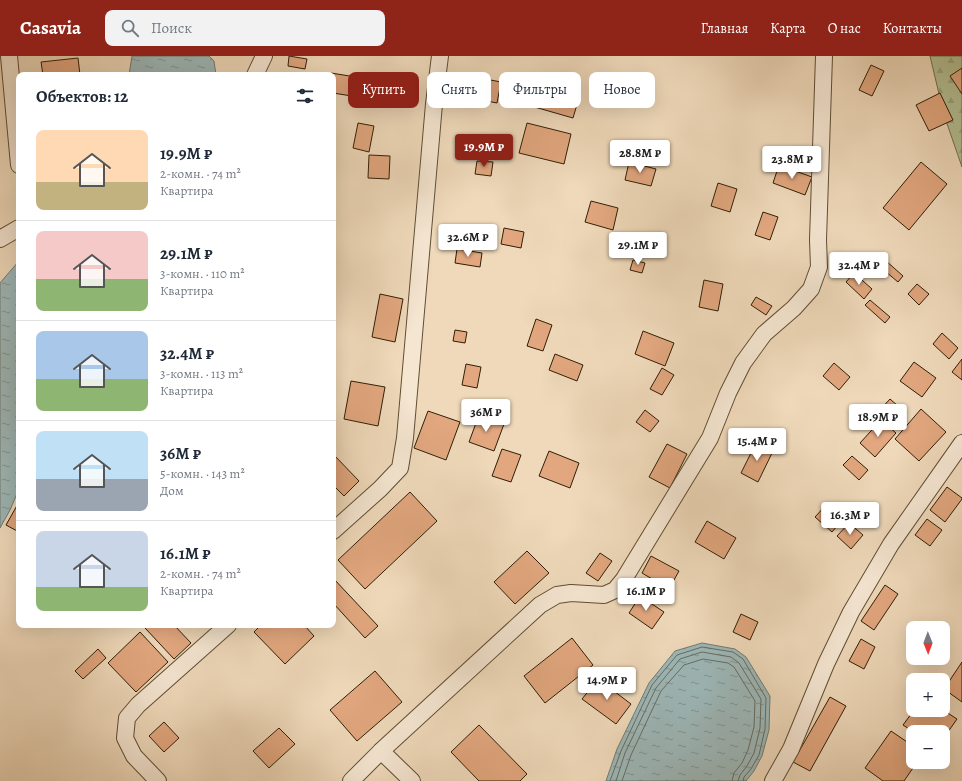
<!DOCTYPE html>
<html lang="ru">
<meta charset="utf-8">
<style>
:root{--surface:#fff;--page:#f2f2f3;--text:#1f2937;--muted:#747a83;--line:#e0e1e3;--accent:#8f2418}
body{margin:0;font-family:Alegreya,serif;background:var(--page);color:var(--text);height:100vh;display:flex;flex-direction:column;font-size:15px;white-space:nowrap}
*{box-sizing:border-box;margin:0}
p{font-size:13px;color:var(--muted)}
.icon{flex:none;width:22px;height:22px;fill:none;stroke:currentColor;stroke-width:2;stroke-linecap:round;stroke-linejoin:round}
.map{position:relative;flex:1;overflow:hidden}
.details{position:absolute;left:16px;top:16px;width:320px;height:556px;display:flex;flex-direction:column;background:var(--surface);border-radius:8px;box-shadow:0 4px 16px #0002}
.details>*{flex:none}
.hud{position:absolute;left:348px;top:16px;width:380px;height:36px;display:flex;gap:8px}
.needle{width:26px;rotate:179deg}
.tools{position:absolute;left:906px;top:565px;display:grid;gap:8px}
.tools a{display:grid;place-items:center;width:44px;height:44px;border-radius:8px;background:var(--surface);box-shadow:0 4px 16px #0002;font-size:20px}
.price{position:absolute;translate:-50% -34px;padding:0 9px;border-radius:4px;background:#fff;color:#222;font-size:13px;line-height:26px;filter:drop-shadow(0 1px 2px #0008)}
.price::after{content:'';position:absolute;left:50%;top:24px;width:12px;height:9px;margin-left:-6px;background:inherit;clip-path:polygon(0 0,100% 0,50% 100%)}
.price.on{background:var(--accent);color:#fff}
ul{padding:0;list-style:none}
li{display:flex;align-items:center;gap:12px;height:100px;padding:0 20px}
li+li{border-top:1px solid var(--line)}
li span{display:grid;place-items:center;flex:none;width:112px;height:80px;border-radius:8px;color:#555}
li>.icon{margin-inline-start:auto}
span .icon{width:48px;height:48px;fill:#fffc;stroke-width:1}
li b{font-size:17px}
h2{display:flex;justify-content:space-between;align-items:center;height:48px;padding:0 20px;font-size:17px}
.tag{padding:0 14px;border-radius:8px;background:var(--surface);box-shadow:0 4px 16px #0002;font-size:14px;line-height:36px}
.tag.on{background:var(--accent);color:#fff}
header{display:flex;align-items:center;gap:24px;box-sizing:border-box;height:56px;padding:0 20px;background:var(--accent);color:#fff}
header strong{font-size:19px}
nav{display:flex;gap:22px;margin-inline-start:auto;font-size:14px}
.search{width:280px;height:36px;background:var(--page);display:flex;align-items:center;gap:10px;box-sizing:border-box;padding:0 14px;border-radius:8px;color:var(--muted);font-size:15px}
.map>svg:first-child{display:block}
</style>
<header>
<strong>Casavia</strong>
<div class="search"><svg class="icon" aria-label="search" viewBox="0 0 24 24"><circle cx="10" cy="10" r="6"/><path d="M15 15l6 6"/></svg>Поиск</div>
<nav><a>Главная</a><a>Карта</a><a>О нас</a><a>Контакты</a></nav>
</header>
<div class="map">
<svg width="962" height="725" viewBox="0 0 962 725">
<defs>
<pattern id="forest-firs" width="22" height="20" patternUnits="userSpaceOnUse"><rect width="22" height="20" fill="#b4c094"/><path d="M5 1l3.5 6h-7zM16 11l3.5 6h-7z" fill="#9ba57e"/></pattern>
<pattern id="water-ripples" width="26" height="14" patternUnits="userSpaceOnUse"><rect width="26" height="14" fill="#9db8b9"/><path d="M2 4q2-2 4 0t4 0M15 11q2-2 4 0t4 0" fill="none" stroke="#809594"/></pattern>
</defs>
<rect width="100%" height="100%" fill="#efd9ba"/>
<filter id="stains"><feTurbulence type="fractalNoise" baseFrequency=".005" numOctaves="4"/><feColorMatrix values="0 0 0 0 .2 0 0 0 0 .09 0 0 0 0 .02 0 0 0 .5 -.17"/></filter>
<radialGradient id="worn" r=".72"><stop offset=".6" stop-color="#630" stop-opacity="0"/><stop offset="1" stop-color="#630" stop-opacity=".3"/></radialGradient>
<polygon fill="url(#forest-firs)" stroke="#72704e" points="930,0 962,0 962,111 944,59"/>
<g fill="url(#water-ripples)" stroke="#717b72">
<polygon points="132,0 209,0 214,5 216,19 129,19"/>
<polygon points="19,205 19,433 10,454 0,472 0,227"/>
<polygon points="702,587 735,593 746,601 770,640 769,674 762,700 754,715 746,725 606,725 617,693 649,627 675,595"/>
</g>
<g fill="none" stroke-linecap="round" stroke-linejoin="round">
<g stroke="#666c60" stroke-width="1">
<polyline points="610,725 621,695 652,629 677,599 702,591 733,596 743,603 766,642 765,673 759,699 751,713 744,721 743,725"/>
<polyline points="616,725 625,697 656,632 680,603 702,596 731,601 739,607 761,643 760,672 754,697 747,710 740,719 738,725"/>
<polyline points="622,725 631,699 661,635 684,609 703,603 728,607 734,611 755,645 754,671 748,694 742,707 734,717 732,725"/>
</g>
</g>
<g fill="#e2a77f" stroke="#2f1f07">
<polygon points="289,0 307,3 305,13 288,10"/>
<polygon points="78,2 80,19 43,19 41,6"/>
<polygon points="871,9 884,15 872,40 859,34"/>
<polygon points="962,12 962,38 950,20"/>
<polygon points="331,17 362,22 358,41 333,37 333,19 331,19"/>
<polygon points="372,21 397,27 392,48 368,43"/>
<polygon points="475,21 501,26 497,47 471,42"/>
<polygon points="451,24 473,28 470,46 448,42"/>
<polygon points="529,31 578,45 573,62 524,48"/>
<polygon points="940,37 953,64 929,75 916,49"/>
<polygon points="358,67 374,70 369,96 353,92"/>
<polygon points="527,67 571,78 564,108 519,97"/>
<polygon points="369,99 390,100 389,123 368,122"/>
<polygon points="477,105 493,106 491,120 475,118"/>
<polygon points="629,106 656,113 651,130 625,124"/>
<polygon points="921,106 947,128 909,174 883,152"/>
<polygon points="779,109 812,121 805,139 773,127"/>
<polygon points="718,127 737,133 730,156 711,150"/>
<polygon points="591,145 618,152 613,174 585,166"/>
<polygon points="763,156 778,161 770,184 755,179"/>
<polygon points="504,172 524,176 521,192 501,188"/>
<polygon points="457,193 482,197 480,211 455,207"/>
<polygon points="633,204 645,207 642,217 630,214"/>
<polygon points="885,204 903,220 898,226 879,210"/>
<polygon points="854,217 872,233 864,243 846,226"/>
<polygon points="704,224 723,228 718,255 699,251"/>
<polygon points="917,228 929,238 919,249 908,238"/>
<polygon points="380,238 403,243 395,286 372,281"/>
<polygon points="756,241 772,250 766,259 751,249"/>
<polygon points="870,244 890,261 885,267 865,249"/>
<polygon points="536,263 552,269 543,295 527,290"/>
<polygon points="455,274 467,276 465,287 453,285"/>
<polygon points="643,275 674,287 665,310 635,298"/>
<polygon points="942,277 958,292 949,303 933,288"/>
<polygon points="555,298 583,309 577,325 549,314"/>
<polygon points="962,303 962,324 952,316"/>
<polygon points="914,306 936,322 922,341 900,325"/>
<polygon points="834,307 850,321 839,334 823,320"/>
<polygon points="466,308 481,311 477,332 462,329"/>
<polygon points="662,312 674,319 662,339 650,333"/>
<polygon points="351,325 385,331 378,370 344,363"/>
<polygon points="890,343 906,357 894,370 878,356"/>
<polygon points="921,353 946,376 919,405 895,383"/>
<polygon points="645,354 659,365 650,376 636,366"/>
<polygon points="428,355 460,366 446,404 414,392"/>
<polygon points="479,359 504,368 494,395 469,386"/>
<polygon points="881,364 896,377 875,401 860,387"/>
<polygon points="756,387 773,395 758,426 741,417"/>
<polygon points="667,388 687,398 670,432 649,421"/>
<polygon points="502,393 521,399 511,426 492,420"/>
<polygon points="549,395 579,407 570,432 539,420"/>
<polygon points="334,399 359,425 344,440 333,429 333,400"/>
<polygon points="852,400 868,414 859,424 843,409"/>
<polygon points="947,431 962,442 962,443 945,466 930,454"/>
<polygon points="410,436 437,465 365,533 338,504"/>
<polygon points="19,446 19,476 6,469"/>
<polygon points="827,448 843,463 832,476 815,461"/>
<polygon points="927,463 942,474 930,490 915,479"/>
<polygon points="707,465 736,482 724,503 695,486"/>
<polygon points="849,467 863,479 851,493 837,480"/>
<polygon points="527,495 549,517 515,548 494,526"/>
<polygon points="600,497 612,505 598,525 586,517"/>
<polygon points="651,500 679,515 669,533 642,517"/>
<polygon points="333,522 378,570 365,582 333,547"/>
<polygon points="885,529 898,538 874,574 861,565"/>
<polygon points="640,540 664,556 652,573 629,557"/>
<polygon points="741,558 758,566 750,584 733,576"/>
<polygon points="148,569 174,569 191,587 174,603 145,572"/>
<polygon points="261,569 304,569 314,580 285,608 254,576"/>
<polygon points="140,576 168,606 136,636 108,607"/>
<polygon points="572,582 593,609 545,647 524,620"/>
<polygon points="861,583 875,591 864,613 849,605"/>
<polygon points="98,593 106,602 83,623 75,615"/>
<polygon points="962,606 962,646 944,633"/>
<polygon points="375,615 402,646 357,685 330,654"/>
<polygon points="598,623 631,648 616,668 582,643"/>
<polygon points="830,641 846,650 810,715 793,706"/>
<polygon points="914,654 943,654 957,663 943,683 943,676 914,676 903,669"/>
<polygon points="164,666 179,682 164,696 149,680"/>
<polygon points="479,669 527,718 520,725 479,725 451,696"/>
<polygon points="279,672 295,688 269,712 253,695"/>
<polygon points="891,675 913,690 913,706 917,706 904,725 883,725 865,712"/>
</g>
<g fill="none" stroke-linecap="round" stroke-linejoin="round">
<g stroke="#5f4e34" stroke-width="18">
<g id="street">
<polyline points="9,0 19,109"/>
<polyline points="255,19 264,0"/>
<polyline points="0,183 19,172"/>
<polyline points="333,475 380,433 400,412 405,382 434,48 440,0"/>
<polyline points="381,695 412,725"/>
<polyline points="158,725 134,700 125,682 127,662 138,649 228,569"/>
<polyline points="351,725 381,695 540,549 557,539 571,537 604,539 615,534 624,523 710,382 728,337 743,307 764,278 794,252 811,233 819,211 818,184 824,0"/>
<polyline points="773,725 791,693 826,608 851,556 891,488 962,387"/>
</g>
</g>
<use href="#street" stroke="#f5e6d2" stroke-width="16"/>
</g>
<rect width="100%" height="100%" filter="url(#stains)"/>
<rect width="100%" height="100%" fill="url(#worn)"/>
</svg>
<div class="tools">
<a><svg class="needle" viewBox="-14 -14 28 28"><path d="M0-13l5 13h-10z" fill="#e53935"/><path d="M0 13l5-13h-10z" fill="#747a83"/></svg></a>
<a>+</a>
<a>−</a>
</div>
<b class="price on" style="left:484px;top:112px">19.9M ₽</b>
<b class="price" style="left:640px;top:118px">28.8M ₽</b>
<b class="price" style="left:792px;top:124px">23.8M ₽</b>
<b class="price" style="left:468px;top:202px">32.6M ₽</b>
<b class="price" style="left:638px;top:210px">29.1M ₽</b>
<b class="price" style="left:859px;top:230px">32.4M ₽</b>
<b class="price" style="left:486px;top:377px">36M ₽</b>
<b class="price" style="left:878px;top:382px">18.9M ₽</b>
<b class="price" style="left:757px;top:406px">15.4M ₽</b>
<b class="price" style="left:850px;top:480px">16.3M ₽</b>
<b class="price" style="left:646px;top:556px">16.1M ₽</b>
<b class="price" style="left:607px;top:645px">14.9M ₽</b>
<div class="hud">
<a class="tag on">Купить</a>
<a class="tag">Снять</a>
<a class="tag">Фильтры</a>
<a class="tag">Новое</a>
</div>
<section class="details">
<h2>Объектов: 12<svg class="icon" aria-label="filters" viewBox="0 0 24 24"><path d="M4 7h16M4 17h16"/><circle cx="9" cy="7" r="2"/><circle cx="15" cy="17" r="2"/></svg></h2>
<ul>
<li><span style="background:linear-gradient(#ffd9b3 65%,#c2b280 0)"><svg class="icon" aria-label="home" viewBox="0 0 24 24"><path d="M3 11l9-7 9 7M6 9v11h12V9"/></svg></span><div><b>19.9M ₽</b><p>2-комн. · 74 m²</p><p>Квартира</p></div></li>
<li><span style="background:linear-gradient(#f6c9c9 60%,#8fb573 0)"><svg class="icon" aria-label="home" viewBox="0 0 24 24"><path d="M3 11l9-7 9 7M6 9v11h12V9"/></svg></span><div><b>29.1M ₽</b><p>3-комн. · 110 m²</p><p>Квартира</p></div></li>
<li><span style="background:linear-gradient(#a9c7e8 60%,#8fb573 0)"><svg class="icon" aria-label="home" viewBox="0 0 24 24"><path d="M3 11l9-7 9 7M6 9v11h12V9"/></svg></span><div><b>32.4M ₽</b><p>3-комн. · 113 m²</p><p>Квартира</p></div></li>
<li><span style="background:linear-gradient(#bfe0f5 60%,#9aa5b1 0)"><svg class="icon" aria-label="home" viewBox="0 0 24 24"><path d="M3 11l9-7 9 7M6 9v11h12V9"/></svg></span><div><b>36M ₽</b><p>5-комн. · 143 m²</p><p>Дом</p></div></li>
<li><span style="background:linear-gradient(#c9d6e8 70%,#8fb573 0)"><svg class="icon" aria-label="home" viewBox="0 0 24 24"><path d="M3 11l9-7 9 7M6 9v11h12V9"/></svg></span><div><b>16.1M ₽</b><p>2-комн. · 74 m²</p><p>Квартира</p></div></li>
</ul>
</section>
</div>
